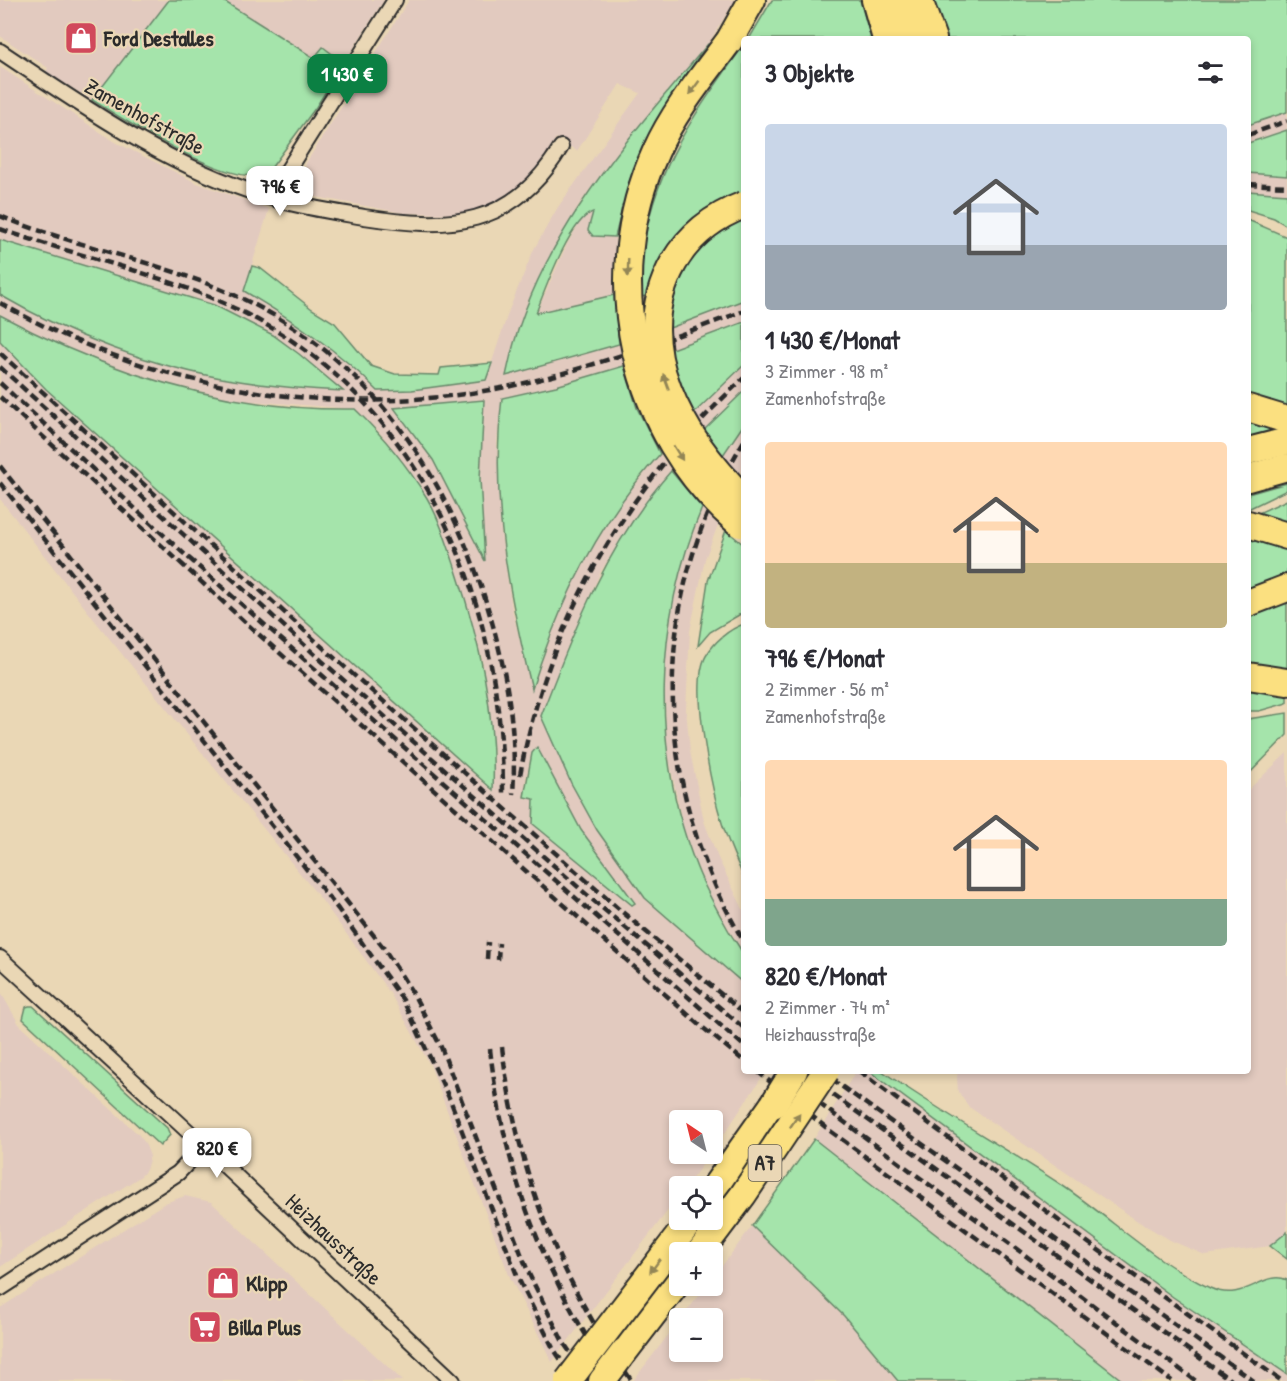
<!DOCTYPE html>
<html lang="de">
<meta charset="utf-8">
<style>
:root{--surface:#fff;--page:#f7f7f7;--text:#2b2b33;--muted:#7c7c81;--accent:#0b8043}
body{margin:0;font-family:"Patrick Hand",sans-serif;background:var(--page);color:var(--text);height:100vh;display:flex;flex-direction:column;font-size:22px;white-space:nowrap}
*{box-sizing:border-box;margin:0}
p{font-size:20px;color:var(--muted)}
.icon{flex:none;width:33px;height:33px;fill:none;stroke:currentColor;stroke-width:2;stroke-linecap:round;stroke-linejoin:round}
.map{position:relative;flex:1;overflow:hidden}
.side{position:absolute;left:741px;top:36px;width:510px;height:1038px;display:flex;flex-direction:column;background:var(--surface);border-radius:6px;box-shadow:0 3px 9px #0003}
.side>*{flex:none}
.needle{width:39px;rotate:325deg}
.buttons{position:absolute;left:669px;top:1110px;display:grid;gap:12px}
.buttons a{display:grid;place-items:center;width:54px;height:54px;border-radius:6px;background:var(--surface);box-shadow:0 3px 9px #0003;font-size:30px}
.price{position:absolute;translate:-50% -51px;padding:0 14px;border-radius:12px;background:#fff;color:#222;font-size:20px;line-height:39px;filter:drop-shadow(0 2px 3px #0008)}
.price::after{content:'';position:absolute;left:50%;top:36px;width:18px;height:14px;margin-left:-9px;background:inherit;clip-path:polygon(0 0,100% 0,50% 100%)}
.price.selected{background:var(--accent);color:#fff}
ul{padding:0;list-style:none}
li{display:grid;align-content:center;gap:12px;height:318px;padding:0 24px}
li span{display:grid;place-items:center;height:186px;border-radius:6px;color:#555}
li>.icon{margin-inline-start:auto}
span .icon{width:108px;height:108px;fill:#fffc;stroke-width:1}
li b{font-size:26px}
h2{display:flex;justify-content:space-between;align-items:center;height:72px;padding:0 24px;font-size:26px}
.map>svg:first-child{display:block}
</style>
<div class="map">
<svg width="1287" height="1381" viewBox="0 0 1287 1381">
<rect width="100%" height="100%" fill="#ead7b5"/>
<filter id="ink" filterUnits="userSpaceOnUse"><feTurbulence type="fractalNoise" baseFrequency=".0167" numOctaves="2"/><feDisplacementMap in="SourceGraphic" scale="12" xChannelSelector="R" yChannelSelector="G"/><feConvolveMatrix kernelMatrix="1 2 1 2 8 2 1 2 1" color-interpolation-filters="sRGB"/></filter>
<g filter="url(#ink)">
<g fill="#e2cabf" fill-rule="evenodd">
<polygon points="0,0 169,0 92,100 46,72 48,68 0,36"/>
<polygon points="222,0 384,0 342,66 340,60 323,47 315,59"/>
<path d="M 409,0 L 735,0 L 708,44 L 613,159 L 579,205 L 528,302 L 512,349 L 506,375 L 619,344 L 624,366 L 556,386 L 502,398 L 497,442 L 501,533 L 512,609 L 532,687 L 566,595 L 590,549 L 625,497 L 660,454 L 671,471 L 647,501 L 601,571 L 570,641 L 541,716 L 571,783 L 597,830 L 645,898 L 744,984 L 744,1071 L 766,1071 L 713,1151 L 712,1120 L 680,1120 L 680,1154 L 711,1154 L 686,1186 L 680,1186 L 679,1196 L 552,1362 L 509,1275 L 430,1065 L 390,993 L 320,898 L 100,627 L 0,499 L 0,341 L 46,389 L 492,790 L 494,752 L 482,658 L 451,556 L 431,506 L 410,471 L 379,432 L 355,409 L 238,400 L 175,386 L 111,367 L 50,341 L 0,315 L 0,295 L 51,322 L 174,366 L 231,380 L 342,391 L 323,373 L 273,335 L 214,305 L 0,240 L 0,67 L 117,143 L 197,183 L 269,209 L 244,291 L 296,322 L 355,367 L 378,391 L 412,390 L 486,380 L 509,310 L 534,249 L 558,207 L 640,93 L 620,84 L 577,151 L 556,138 L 539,169 L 521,186 L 497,201 L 463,214 L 403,213 L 316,197 L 310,194 L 303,181 L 306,163 ZM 484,401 L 480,479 L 484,559 L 433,460 L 395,409 ZM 537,747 L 581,830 L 635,903 L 632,905 L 533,824 L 534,799 L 524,797 L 526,778 L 532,753 Z"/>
<polygon points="1287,112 1287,130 1248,143 1248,125"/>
<polygon points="1248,173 1287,176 1287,194 1248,191"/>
<polygon points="594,212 588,230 593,236 615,237 614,295 536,314 567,244 584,215"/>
<polygon points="744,300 744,322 669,350 667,329"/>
<polygon points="744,365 744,391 702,432 692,415"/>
<polygon points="744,424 744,466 738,476 721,458"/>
<polygon points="702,508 718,525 705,559 690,631 686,709 690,751 704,821 718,858 744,911 744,955 711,899 697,867 683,828 666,743 664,660 670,614 680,567"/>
<polygon points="1287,753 1287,1232 1270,1246 1205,1255 1172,1241 1139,1222 969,1107 958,1092 957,1077 958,1071 1248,1071 1248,790"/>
<polygon points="0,991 19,1024 139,1135 145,1143 150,1156 146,1170 141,1176 0,1267"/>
<polygon points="856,1071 869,1071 1173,1297 1287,1374 1287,1381 1123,1381 814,1139"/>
<polygon points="185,1196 211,1202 403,1381 0,1381 0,1308 165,1203"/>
<polygon points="752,1226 844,1316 898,1381 633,1381 679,1321 680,1352 712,1352 712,1318 681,1318 707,1286 712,1286 713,1278"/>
</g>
<g fill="#a5e4ab" stroke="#68886b" stroke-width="1.5">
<path d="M 169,0 L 222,0 L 314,58 L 323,47 L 340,60 L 342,66 L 316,107 L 266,175 C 228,186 127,122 92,100 Z"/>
<polygon points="772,0 860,0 871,39 749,39"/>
<polygon points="933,0 1287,0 1287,112 1248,125 1248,39 947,39"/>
<path d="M 708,44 C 661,111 634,156 615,237 L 593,236 L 588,230 L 593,212 C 570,219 545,290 536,313 L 614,295 L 619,344 L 506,376 C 532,244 624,143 708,44 Z"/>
<path d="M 744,45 L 744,194 C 690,213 666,245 646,296 L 641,297 C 639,278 642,258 645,238 C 659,160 699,108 744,45 Z"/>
<polygon points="1287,130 1287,176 1248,173 1248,143"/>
<polygon points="1248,191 1287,194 1287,226 1274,218 1248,210"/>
<path d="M 744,218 L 744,300 L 667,329 C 674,274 694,243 744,218 Z"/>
<polygon points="1248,220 1287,237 1287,410 1248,400"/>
<path d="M 0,240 L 214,305 L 273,335 L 299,354 L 343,391 C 306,389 269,386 233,380 C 156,368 68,335 0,295 Z"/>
<path d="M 252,266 L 260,268 L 312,309 L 335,323 L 371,366 L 395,374 L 439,375 L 441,368 L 492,363 L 486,380 L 412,390 L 378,391 C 338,350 293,320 244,291 Z"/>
<path d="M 0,315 C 109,374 230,411 355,409 C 383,436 407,465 427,498 C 440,520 448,546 456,570 C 480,642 496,714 493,790 L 46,389 L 0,341 Z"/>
<polygon points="744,322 744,365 692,415 669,350"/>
<path d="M 624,366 L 637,408 L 660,454 C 598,522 559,602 532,689 C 508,592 490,498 502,398 L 556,386 Z"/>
<polygon points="744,391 744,424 721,458 702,432"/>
<polygon points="484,400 480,479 485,561 433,460 394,408"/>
<polygon points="1248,419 1286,430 1248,444"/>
<path d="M 671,471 L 702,508 C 654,621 651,753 697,868 C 706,891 718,912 730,933 C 734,940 742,949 744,957 C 746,965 744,976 744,984 L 645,898 L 597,830 L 571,783 L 541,716 C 574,629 608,542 671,471 Z"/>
<polygon points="1287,483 1287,490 1248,509 1248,494"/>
<polygon points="1287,500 1287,524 1254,515"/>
<polygon points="726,530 744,545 744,612 710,632 698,646 708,581"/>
<polygon points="1248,537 1287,550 1287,579 1248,593"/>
<polygon points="1287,597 1287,672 1248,667 1248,612"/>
<path d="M 744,624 L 744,878 C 736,860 728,842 722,823 C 712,790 689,685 706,656 C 714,642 729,629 744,624 Z"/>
<polygon points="1248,685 1287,692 1287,703 1259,711 1248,711"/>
<polygon points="1287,713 1287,735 1248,775 1248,719"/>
<polygon points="537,747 581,830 635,903 632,905 533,824 534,799 524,797 532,753"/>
<polygon points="29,1006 33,1006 167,1128 170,1135 160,1146 23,1019 26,1007"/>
<path d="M 869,1071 L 882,1071 C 941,1112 1004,1147 1063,1186 C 1112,1219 1156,1263 1210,1288 C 1245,1304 1263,1269 1287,1280 L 1287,1374 L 1173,1297 Z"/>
<polygon points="814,1139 1123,1381 898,1381 844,1316 752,1226"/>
<polygon points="1287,1232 1287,1259 1270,1246"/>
</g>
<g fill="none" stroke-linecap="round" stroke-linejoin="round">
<g stroke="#2b2b2b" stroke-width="18">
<g id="minor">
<path d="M 0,51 C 88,110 176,172 279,200 C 307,208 335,212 364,217 C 449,230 512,229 561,147"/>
<polyline points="278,200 287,171 395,0"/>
<polyline points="0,958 204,1146 453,1381"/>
<polyline points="0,1289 178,1173 204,1146"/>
</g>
</g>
<g stroke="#2b2b2b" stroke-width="30">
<g id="motorway">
<polyline points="875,0 886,39"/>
<polyline points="899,0 909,39"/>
<polyline points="919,0 933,39"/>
<polyline points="729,41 752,0"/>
<polyline points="1248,408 1287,420"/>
<polyline points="1248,451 1287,441"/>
<polyline points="1248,478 1287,467"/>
<polyline points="1248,524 1287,536"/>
<polyline points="1248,603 1287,588"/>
<polyline points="1248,676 1287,682"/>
<polyline points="712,1191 773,1105"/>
<polyline points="624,1352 680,1279"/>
</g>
</g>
<use href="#minor" stroke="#ead7b5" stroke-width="14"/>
<use href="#motorway" stroke="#fbe080" stroke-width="26"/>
<g stroke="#2b2b2b" stroke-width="4.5" stroke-dasharray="9 4.5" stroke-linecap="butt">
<polyline points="1248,135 1287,121"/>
<polyline points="1248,184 1287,186"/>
<path d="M 0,216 C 84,250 176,264 257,306 C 380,370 452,485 490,615 C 507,673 517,734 513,794"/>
<path d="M 0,229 C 82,258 175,276 252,317 C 426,408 503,604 503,793"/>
<path d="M 0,303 C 154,390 337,422 511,386 C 591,369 668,339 744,311"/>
<polyline points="0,353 330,654 621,911 744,1013"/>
<polyline points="0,367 322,661 594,901 744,1028"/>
<polyline points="0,383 182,552 744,1046"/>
<polyline points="0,397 246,623 702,1027 744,1061"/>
<path d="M 744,441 C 647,600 651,783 744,942"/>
<polyline points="0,466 383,947 414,995 441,1047 529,1274 563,1342 590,1381"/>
<polyline points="0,483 338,909 403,1000 451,1102 518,1278 553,1348 575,1381"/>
<path d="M 520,775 C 548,620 628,484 744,378"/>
<polyline points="487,959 488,942"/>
<polyline points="498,960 499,943"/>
<path d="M 502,1047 C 518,1174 557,1277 632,1381"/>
<path d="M 490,1049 C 504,1174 545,1278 615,1381"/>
<polyline points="757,1071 829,1130 1172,1381"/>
<polyline points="775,1071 1196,1381"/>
<polyline points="800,1071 1232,1381"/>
<polyline points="820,1071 1254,1381"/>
<polyline points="859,1071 1090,1244 1282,1381"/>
</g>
<g stroke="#2b2b2b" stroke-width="30" stroke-linecap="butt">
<g id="motorway-bridge">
<path d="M 729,41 C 703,76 674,111 656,151 C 598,279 632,433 740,524"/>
<path d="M 744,205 C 715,216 690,235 674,262 C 626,346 683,439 744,499"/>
<polyline points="773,1105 794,1071"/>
<polyline points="700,1252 743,1195 826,1071"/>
<polyline points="568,1381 691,1220"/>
<polyline points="602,1381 624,1352"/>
</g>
</g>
<use href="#motorway-bridge" stroke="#fbe080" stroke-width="26"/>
</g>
<defs><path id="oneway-solid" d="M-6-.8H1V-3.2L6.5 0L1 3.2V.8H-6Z" transform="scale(1.5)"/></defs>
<g fill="#938656">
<use href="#oneway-solid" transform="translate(694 88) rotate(127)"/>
<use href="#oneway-solid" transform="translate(628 268) rotate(92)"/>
<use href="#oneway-solid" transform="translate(666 382) rotate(-110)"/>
<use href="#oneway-solid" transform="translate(678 453) rotate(58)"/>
<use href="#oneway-solid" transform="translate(795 1120) rotate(-56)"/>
<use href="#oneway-solid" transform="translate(655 1266) rotate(127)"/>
</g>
</g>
<defs>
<g id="shop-square" transform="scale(1.725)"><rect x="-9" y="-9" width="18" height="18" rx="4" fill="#d1495b" stroke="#ead7b5"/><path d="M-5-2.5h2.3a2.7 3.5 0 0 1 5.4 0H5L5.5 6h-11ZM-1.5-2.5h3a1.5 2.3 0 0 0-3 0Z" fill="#fff"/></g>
<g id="supermarket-square" transform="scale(1.725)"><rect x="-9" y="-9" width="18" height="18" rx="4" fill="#d1495b" stroke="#ead7b5"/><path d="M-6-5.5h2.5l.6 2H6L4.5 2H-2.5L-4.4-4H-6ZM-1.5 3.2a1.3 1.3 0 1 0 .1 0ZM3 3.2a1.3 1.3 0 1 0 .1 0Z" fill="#fff"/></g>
</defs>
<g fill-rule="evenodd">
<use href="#shop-square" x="81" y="38"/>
<use href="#shop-square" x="223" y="1283"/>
<use href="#supermarket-square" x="205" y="1327"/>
</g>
<g text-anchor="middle" stroke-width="4.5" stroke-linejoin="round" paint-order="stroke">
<rect fill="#ead7b5" stroke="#645f54" stroke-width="1.5" x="748.5" y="1145" width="33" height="36" rx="4.5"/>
<g font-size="21" font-weight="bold" fill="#2b2b2b">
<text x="765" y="1170">A7</text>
</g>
<g font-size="22" font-weight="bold" fill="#2b2b2b" stroke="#ead7b5" text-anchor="start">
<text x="104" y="46">Ford Destalles</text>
<text x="246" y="1291">Klipp</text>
<text x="228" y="1335">Billa Plus</text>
</g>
<g font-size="22" fill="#2b2b2b" stroke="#ead7b5">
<text transform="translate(145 116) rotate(29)" y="8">Zamenhofstraße</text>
<text transform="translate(334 1239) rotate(43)" y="8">Heizhausstraße</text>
</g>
</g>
</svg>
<div class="buttons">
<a><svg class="needle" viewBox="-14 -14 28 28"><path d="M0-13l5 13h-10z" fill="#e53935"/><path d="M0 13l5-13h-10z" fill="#7c7c81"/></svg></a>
<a><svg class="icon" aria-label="locate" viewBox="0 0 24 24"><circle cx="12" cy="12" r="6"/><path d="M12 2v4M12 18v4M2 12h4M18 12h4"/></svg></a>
<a>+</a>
<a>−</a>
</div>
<b class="price selected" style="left:347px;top:105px">1 430 €</b>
<b class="price" style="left:280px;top:217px">796 €</b>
<b class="price" style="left:217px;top:1179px">820 €</b>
<section class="side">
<h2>3 Objekte<svg class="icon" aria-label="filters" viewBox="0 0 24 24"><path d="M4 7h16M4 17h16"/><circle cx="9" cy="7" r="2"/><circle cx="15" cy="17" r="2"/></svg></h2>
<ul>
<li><span style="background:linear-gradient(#c9d6e8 65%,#9aa5b1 0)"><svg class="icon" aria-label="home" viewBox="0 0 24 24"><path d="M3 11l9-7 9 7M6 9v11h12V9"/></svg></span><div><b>1 430 €/Monat</b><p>3 Zimmer · 98 m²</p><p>Zamenhofstraße</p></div></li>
<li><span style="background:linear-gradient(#ffd9b3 65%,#c2b280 0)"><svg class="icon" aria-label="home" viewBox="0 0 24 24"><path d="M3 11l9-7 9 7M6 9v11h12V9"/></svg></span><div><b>796 €/Monat</b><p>2 Zimmer · 56 m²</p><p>Zamenhofstraße</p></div></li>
<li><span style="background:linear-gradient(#ffd9b3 75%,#7fa58c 0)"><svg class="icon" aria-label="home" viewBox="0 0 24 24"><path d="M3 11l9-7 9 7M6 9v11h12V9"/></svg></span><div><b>820 €/Monat</b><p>2 Zimmer · 74 m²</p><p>Heizhausstraße</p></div></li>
</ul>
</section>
</div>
